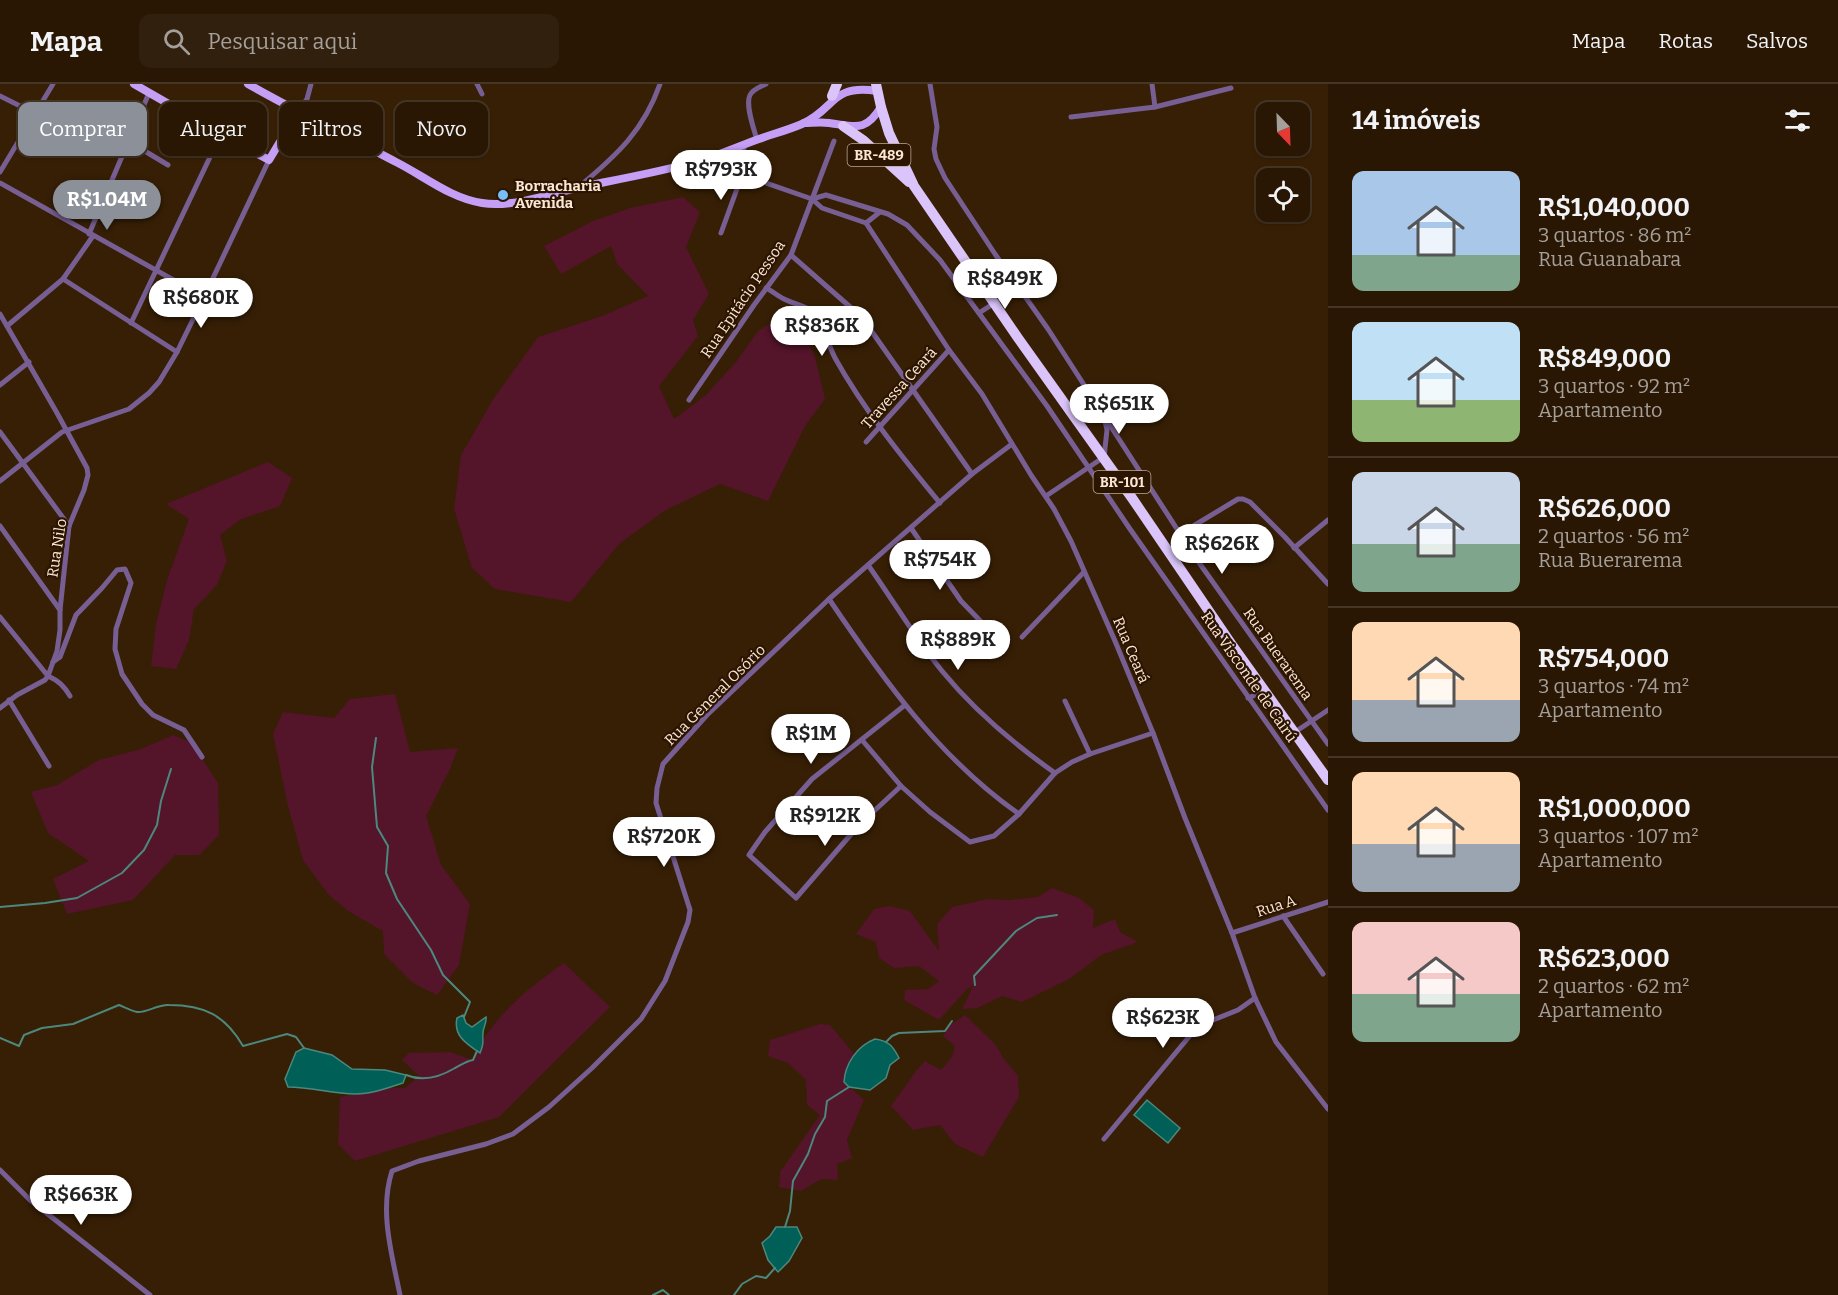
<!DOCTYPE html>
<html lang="pt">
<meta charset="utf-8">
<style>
:root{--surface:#291704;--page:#31200e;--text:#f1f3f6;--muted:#a59f9a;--line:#453626;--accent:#8c9099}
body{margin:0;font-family:Bitter,serif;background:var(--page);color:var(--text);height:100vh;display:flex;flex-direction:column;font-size:22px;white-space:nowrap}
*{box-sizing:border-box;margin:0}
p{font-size:20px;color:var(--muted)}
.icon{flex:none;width:33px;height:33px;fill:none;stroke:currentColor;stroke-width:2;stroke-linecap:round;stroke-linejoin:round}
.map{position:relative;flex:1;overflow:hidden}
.sheet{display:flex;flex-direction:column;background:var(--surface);width:510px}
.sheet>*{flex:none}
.top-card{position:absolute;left:18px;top:18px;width:570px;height:54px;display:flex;gap:12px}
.needle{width:39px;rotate:157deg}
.tools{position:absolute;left:1256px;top:18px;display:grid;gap:12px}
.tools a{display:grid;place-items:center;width:54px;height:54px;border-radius:12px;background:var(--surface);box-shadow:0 2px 4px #0004,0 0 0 2px var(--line);font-size:30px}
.price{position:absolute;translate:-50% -51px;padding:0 14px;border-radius:21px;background:#fff;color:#222;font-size:20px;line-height:39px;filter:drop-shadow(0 2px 3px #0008)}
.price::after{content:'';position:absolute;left:50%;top:36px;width:18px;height:14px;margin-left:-9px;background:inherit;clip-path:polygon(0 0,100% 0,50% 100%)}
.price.selected{background:var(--accent);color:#fff}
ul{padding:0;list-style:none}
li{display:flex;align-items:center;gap:18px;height:150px;padding:0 24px}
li+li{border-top:2px solid var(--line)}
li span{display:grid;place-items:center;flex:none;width:168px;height:120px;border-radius:12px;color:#555}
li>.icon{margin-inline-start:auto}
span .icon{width:72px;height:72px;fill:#fffc;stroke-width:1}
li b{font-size:26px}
h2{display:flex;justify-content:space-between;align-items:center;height:72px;padding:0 24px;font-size:26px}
.chip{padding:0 21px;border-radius:12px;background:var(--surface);box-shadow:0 2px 4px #0004,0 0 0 2px var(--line);font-size:21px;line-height:54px}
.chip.selected{background:var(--accent);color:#fff}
header{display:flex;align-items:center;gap:36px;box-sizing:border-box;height:84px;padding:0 30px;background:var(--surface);border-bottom:2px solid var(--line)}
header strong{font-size:28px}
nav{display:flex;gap:33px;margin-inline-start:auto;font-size:21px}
.search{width:420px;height:54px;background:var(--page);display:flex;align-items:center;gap:15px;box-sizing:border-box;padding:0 21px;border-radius:12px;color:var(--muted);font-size:22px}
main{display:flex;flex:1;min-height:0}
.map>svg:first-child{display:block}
</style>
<header>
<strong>Mapa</strong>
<div class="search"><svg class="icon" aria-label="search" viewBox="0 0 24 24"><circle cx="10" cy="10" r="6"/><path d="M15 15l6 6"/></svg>Pesquisar aqui</div>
<nav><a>Mapa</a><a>Rotas</a><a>Salvos</a></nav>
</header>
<main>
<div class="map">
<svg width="1328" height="1211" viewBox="0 0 1328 1211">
<rect width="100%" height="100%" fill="#371f05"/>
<g fill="#54142a">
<polygon points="683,113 700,128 686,163 709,210 693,236 698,252 659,302 674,335 706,311 736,278 758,247 782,232 804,248 815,273 825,315 805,342 768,417 720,400 664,427 619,460 571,518 495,505 472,484 454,425 461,371 494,314 538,253 602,232 648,212 617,180 611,162 561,190 544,162 593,137 630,124"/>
<polygon points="268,378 292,394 280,422 241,435 220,451 227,477 217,501 194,525 189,556 176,585 151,582 156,540 167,496 189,435 166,420"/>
<polygon points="395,610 410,668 458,664 450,685 426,732 441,781 470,820 459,881 437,911 413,899 384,870 383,847 348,827 328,810 303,776 288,722 273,650 283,628 334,634 350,615"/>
<polygon points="173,651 192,659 218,699 219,751 199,771 175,771 133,816 67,830 53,795 89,777 48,749 31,708 57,701 99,676 141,665"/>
<polygon points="1052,804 1079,814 1094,826 1093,844 1115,835 1120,848 1138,858 1101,871 1069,895 1022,918 1002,912 977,924 962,925 973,902 967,905 939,936 904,916 905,906 928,905 939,897 919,882 894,884 879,874 876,858 856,850 874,825 890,822 910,827 939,867 937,840 952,823 987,815 1009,816 1038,813"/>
<path d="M 564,879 L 610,923 L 499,1033 L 355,1077 L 338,1060 L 340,1013 L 388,1004 L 405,1004 L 419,992 L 402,976 L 409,969 L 450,968 L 473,976 C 478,968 481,958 487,950 C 507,921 535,899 564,879 Z"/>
<polygon points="965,931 996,961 1004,975 1018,992 1019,1013 983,1073 955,1060 940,1041 913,1046 891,1022 916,987 925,977 941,986 952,973 955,962 943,952 949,942"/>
<polygon points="820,940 830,941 855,971 847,982 844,998 864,1016 847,1056 852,1074 837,1080 838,1096 821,1095 801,1107 779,1103 780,1088 820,1031 807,1021 806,996 788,979 768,972 770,956"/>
</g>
<g fill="#006057" stroke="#4c887d" stroke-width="1.5">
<path d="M 463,931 L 466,939 L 472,943 L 486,933 C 487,939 483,943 483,949 C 482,960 485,957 480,969 C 467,960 453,952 457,934 Z"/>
<path d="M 875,955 C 889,957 893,962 899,974 L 890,981 L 886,994 L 870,1006 L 849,1003 L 844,998 C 845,980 857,962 875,955 Z"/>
<path d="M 304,964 L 332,971 L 352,985 L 385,986 L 406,991 L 403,999 C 388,1004 371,1010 355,1010 C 332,1010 312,1003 288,1003 L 285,995 L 296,968 Z"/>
<polygon points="1147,1016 1180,1044 1168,1059 1134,1031"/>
<polygon points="776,1143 797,1143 802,1154 789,1177 778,1188 768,1176 762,1159 770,1152"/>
</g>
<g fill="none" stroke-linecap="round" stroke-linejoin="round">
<g stroke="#4c887d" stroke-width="2">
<polyline points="376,654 372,683 377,743 388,762 386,789 397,815 431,866 443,891 470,918 464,933"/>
<polyline points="0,823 45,819 77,814 122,789 144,766 157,741 161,717 171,685"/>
<polyline points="975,901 974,892 1016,847 1037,834 1057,831"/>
<path d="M 0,954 L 19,962 L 24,951 L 42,944 L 73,940 L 119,921 C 124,923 131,927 137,928 C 147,929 158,920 169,921 C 204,921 225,931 243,962 L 287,950 L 296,953 L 304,964"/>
<polyline points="886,958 892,952 899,949 945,947 952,937"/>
<path d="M 406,991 C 423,998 440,993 455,984 C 461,981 466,977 473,976 L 477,967"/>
<polyline points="785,1143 790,1127 793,1097 808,1070 815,1050 825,1033 827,1017 849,1003"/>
<polyline points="653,1211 663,1206 669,1211"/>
<polyline points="734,1211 742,1200 756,1192 766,1194 775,1184"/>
</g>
<g stroke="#775f94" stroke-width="5">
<polyline points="477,0 482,10"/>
<polyline points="930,0 937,43 934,65 936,75 945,94 995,170 1048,245 1195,473 1328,660"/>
<polyline points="1152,0 1155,23"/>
<polyline points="0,12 122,73"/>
<polyline points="298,28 307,15 311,0"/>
<polyline points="1071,33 1155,23 1231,4"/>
<path d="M 757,56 C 754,45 745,21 750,11 C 753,5 760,3 766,0"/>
<polyline points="128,57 168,81"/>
<polyline points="703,77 812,115 822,124 866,139"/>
<polyline points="0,88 53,0"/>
<polyline points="0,99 204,213"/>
<path d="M 581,101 C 617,71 644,46 660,0"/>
<polyline points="812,115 826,111 888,130 907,141 940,176 1047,322 1130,445 1328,726"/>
<polyline points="866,139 949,266 982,310 1031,391 1054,425 1071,457 1115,557 1153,649 1185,734 1232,849 1255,914 1276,958 1328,1025"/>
<polyline points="866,139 880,128"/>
<polyline points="721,149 742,91 744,61"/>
<polyline points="89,150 149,9"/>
<polyline points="791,171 857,229 870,245 972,390"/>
<polyline points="63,195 177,268"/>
<path d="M 766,204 C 772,207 778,212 784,215 C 796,221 807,221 816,232 C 824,245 828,260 835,274 C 864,326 902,373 940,419"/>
<polyline points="979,229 1019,203"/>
<polyline points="0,230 57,329 87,384 88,391 84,406 69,442 60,526 60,546 57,567 48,592 45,596 17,611 0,624"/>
<polyline points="131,239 221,50"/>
<polyline points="7,242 63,195 93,152"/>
<polyline points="0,301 29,278"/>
<polyline points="689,316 754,221 791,171 834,57"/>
<polyline points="1070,326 1096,327 1101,329"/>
<polyline points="0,348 69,442"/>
<polyline points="866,358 949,266"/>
<polyline points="0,397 62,348 129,325 149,309 159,298 177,268 204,213 269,76"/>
<polyline points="1046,412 1104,373 1107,346 1105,337"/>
<polyline points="0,442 60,526"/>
<polyline points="911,444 961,517 992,549"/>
<polyline points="1180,450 1238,415 1243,415 1250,418 1284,452 1328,500"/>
<polyline points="1294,464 1328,436"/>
<path d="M 868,481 C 893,516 915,554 942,587 C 974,626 1014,660 1055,689"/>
<path d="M 829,515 C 883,595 939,674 1019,730"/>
<path d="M 0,533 L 48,592 C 59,597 64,602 70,612"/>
<polyline points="1022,553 1084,488"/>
<polyline points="53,578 60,573 76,531 102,504 117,486 125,485 131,499 116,545 115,565 122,590 142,620 153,631 184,646 202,673"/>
<polyline points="1248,614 1265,607"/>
<polyline points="9,616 49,682"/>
<polyline points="1065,617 1090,670"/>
<polyline points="1295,648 1328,626"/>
<polyline points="862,656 901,702 930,728 970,758 994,752 1019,730 1055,689 1072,678 1090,670 1153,649"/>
<polyline points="901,702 859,741 796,814 749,771 765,748 812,695 905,621"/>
<polyline points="1283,832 1323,890"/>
<polyline points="1232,849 1328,818"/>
<polyline points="1104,1055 1198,942 1238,926 1255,914"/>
<polyline points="0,1086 30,1116 150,1211"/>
<path d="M 400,1211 C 392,1171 379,1127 392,1087 L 419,1077 L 486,1060 L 513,1050 L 549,1023 L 592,984 L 641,935 L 665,897 L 688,838 L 690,826 L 656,719 L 657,704 L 663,680 L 707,631 L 829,515 L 972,390 L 1012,360"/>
</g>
<g stroke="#c59ef6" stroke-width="8">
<polyline points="134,0 221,50 269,76 298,28"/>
<path d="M 248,0 C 297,28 347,52 396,78 C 424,92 450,114 482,119 C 512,124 551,110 580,103 C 620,95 660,88 699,77 C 720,71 739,62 759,55 C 773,50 788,46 802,40 C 836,25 830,0 877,7"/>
<path d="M 804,39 C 812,39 821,38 829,39 C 855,42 865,49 881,23"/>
</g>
<g stroke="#dac4f9" stroke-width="10">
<polyline points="876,0 881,23 889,49 914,102 1018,254 1132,414 1232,561 1328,696"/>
<polyline points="832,12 837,0"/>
<polyline points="843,42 863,56 909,98"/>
</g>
</g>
<circle fill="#78bff8" stroke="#2c1500" stroke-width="2" cx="503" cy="111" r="6"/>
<g text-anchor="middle" stroke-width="4.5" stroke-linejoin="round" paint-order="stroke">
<g fill="#2c1500" stroke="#bea895" stroke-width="1.5">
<rect x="847.5" y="60" width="63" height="22" rx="4.5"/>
<rect x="1093.5" y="387" width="57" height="22" rx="4.5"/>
</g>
<g font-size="14" font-weight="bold" fill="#fce7d5">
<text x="879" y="76">BR-489</text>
<text x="1122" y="403">BR-101</text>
</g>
<g font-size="15" font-weight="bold" fill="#fce7d5" stroke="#2c1500" text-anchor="start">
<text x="515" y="107">Borracharia<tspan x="515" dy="17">Avenida</tspan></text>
</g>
<g font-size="15" fill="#fce7d5" stroke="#2c1500">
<text transform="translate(743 215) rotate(-56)" y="5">Rua Epitácio Pessoa</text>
<text transform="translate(899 304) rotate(-48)" y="5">Travessa Ceará</text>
<text transform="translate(57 464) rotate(-81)" y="5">Rua Nilo</text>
<text transform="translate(1131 566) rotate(67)" y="5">Rua Ceará</text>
<text transform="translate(1278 570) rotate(55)" y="5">Rua Buerarema</text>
<text transform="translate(1249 593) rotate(55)" y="5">Rua Visconde de Cairú</text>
<text transform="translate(715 611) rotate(-45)" y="5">Rua General Osório</text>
<text transform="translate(1276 822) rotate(-18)" y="5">Rua A</text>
</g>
</g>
</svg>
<div class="tools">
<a><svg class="needle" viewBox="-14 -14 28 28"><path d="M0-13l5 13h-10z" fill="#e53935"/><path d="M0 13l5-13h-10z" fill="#a59f9a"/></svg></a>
<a><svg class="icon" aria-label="locate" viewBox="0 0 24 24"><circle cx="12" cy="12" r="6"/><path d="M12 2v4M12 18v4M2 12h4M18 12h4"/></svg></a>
</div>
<b class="price" style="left:721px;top:117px">R$793K</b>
<b class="price selected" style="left:107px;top:147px">R$1.04M</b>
<b class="price" style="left:1005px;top:226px">R$849K</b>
<b class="price" style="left:201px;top:245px">R$680K</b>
<b class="price" style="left:822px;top:273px">R$836K</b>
<b class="price" style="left:1119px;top:351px">R$651K</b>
<b class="price" style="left:1222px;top:491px">R$626K</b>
<b class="price" style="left:940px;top:507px">R$754K</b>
<b class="price" style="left:958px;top:587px">R$889K</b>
<b class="price" style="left:811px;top:681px">R$1M</b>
<b class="price" style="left:825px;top:763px">R$912K</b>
<b class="price" style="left:664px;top:784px">R$720K</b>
<b class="price" style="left:1163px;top:965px">R$623K</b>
<b class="price" style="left:81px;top:1142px">R$663K</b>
<div class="top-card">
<a class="chip selected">Comprar</a>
<a class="chip">Alugar</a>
<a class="chip">Filtros</a>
<a class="chip">Novo</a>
</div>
</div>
<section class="sheet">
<h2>14 imóveis<svg class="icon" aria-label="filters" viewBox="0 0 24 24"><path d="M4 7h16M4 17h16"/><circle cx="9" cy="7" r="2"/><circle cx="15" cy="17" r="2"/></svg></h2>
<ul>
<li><span style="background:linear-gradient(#a9c7e8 70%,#7fa58c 0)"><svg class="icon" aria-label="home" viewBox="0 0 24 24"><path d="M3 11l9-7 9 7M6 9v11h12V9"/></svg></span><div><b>R$1,040,000</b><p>3 quartos · 86 m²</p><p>Rua Guanabara</p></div></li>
<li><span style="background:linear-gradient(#bfe0f5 65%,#8fb573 0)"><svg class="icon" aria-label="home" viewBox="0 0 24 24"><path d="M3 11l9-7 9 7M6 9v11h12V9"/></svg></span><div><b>R$849,000</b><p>3 quartos · 92 m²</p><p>Apartamento</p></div></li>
<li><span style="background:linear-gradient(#c9d6e8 60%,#7fa58c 0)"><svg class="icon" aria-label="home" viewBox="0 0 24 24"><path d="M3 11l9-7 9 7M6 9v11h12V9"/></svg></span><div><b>R$626,000</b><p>2 quartos · 56 m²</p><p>Rua Buerarema</p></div></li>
<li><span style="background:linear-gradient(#ffd9b3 65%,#9aa5b1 0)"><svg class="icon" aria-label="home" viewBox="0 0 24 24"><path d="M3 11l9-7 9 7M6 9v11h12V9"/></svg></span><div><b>R$754,000</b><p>3 quartos · 74 m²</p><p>Apartamento</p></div></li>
<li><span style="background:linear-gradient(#ffd9b3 60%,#9aa5b1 0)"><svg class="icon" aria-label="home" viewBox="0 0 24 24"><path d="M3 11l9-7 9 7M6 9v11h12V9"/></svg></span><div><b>R$1,000,000</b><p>3 quartos · 107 m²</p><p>Apartamento</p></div></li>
<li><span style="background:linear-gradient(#f6c9c9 60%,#7fa58c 0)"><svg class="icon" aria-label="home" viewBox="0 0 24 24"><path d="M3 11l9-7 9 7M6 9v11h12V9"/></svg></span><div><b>R$623,000</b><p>2 quartos · 62 m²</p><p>Apartamento</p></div></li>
</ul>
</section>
</main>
